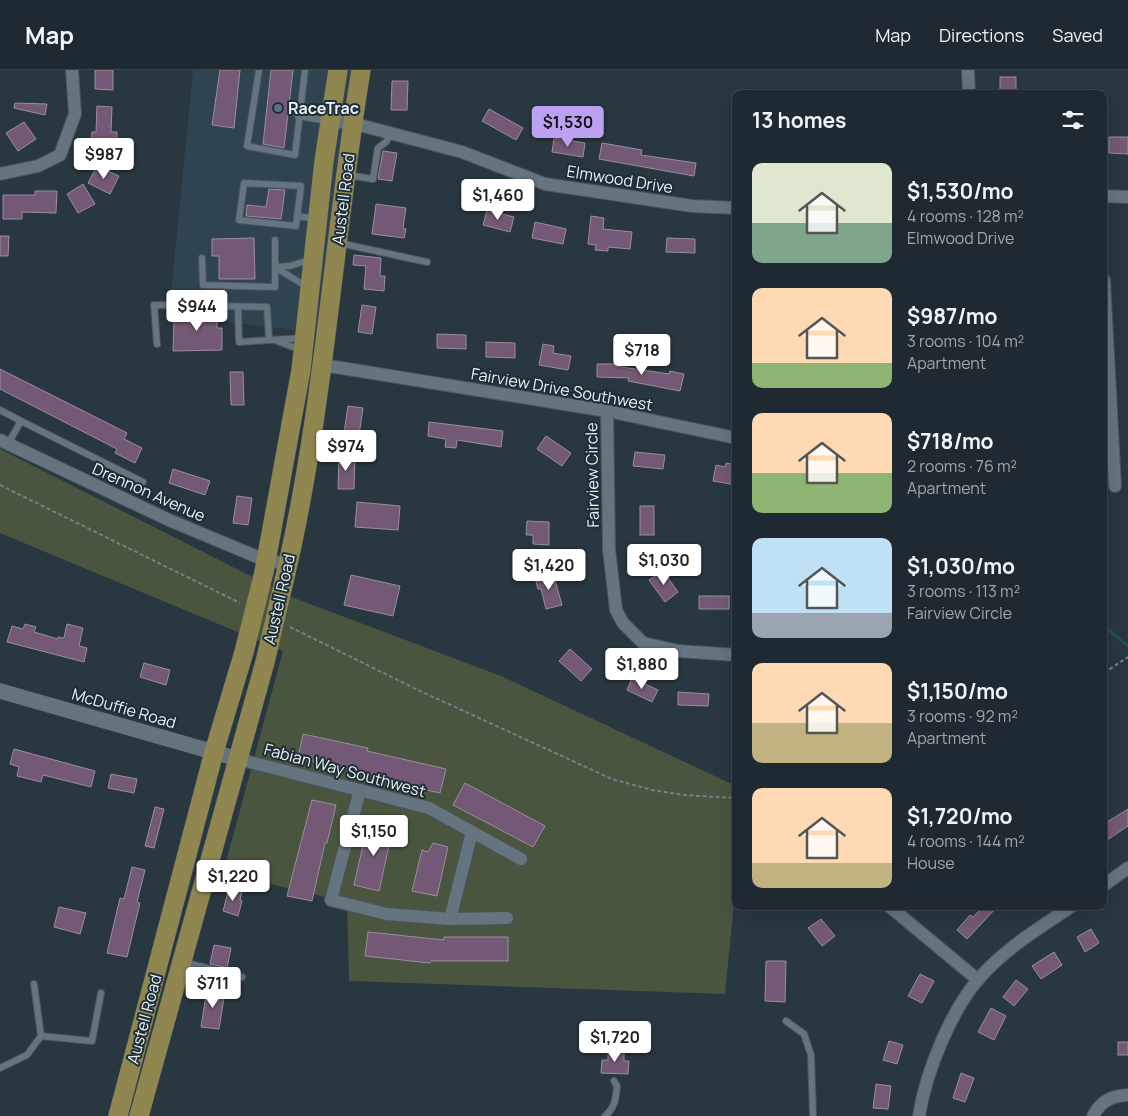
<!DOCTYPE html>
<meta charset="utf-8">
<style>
:root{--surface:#1f2931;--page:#2c353d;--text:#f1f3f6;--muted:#a1a6ab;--line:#3c454d;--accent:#bca0f2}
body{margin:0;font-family:Manrope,sans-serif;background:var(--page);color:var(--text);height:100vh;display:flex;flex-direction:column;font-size:19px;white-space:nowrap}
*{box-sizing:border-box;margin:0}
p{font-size:16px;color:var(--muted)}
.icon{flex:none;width:28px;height:28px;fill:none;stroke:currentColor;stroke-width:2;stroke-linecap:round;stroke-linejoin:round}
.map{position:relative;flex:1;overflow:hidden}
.drawer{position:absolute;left:732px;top:20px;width:375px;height:820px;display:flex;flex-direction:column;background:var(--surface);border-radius:10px;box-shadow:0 5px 20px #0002,0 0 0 1px var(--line)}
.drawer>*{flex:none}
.price{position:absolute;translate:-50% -42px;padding:0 11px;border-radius:5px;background:#fff;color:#222;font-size:16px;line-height:32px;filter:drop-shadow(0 1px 2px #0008)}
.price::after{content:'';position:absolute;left:50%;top:30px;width:15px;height:11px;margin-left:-8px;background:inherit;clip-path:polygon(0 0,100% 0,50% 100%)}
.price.on{background:var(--accent);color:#111}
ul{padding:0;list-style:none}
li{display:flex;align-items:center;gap:15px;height:125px;padding:0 20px}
li span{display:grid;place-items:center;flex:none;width:140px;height:100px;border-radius:10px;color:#555}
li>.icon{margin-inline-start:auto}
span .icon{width:60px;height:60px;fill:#fffc;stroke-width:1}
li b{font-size:21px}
h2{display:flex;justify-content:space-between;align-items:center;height:60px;padding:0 20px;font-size:21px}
header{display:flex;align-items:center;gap:30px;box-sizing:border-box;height:70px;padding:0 25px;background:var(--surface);border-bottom:1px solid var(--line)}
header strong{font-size:24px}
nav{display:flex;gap:28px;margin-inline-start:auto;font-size:18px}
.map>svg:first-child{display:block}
</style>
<header>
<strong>Map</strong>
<nav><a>Map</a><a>Directions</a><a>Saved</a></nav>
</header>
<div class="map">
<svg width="1128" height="1046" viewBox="0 0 1128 1046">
<rect width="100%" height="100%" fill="#293741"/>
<polygon fill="#304351" points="193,0 367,0 322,263 169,245"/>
<polygon fill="#4a5540" points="0,379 294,528 501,606 736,716 736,814 725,924 349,911 347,832 223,803 283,581 0,463"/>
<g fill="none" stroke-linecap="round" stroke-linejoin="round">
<polyline stroke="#1e5153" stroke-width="3" points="1104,556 1128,576"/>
</g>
<g fill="#735975" stroke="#9b8e9c">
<polygon points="95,0 113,0 113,20 95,19"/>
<polygon points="220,0 240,0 234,58 212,55"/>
<polygon points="271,0 293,0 284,78 263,74"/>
<rect x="1000" y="7" width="16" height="17"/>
<polygon points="392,11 408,11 407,40 391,40"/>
<polygon points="15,33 47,34 45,45 14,38"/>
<polygon points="97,36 112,37 111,62 117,62 117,81 96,81 96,74 91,74 92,62 96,62"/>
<polygon points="489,39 523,58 516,70 482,51"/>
<polygon points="24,52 36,69 18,81 6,63"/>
<polygon points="1109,67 1128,67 1128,84 1109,83"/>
<polygon points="554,68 585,73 583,87 552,82"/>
<polygon points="602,73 642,80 641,85 696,93 694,106 599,89"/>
<polygon points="383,81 397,83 392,111 378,109"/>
<polygon points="97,96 119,106 110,124 88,113"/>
<polygon points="83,114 95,134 78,143 67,124"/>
<polygon points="269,119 285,120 281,149 246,146 247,135 266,137"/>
<polygon points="35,121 57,121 56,143 22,142 22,149 3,149 3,125 35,125"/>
<polygon points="376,134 406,138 403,158 406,159 404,168 372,164"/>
<polygon points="487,140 514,147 510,162 483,155"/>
<polygon points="591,146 604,148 603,159 632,162 630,179 608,177 608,181 595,180 596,175 588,174"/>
<polygon points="535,152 566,159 563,174 532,168"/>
<polygon points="0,166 9,166 8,186 0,186"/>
<polygon points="254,168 255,209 219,209 219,186 212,186 212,169"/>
<polygon points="667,168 695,169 695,183 666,182"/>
<polygon points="354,185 381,188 380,206 385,206 384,221 364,219 366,196 353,195"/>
<polygon points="362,235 376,237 372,264 358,262"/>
<polygon points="183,241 217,241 217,258 222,258 222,280 173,281 174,249 182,250"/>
<polygon points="437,264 466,265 466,279 437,278"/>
<polygon points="486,272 515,273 515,288 486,287"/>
<polygon points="543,274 554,276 553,283 571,286 568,300 539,295"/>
<polygon points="597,294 615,294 615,296 669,304 670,301 684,304 680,321 628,311 629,308 597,307"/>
<polygon points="0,299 127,363 124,369 142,378 135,393 115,383 117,379 0,319"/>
<polygon points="230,302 243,302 244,335 231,335"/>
<polygon points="348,336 363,338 359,365 344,363"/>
<polygon points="429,352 503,361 501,377 457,370 456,378 445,377 446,369 428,366"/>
<polygon points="546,366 571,383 562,396 537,379"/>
<polygon points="635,382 665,385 663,399 633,396"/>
<polygon points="339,386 355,386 354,419 338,419"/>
<polygon points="726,393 736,395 736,415 713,411 716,395 725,397"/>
<polygon points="173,399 210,411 205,425 169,413"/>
<polygon points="237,426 252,428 248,455 233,453"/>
<polygon points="357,432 400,436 398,460 355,457"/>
<rect x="640" y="436" width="14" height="29"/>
<polygon points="527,451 549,452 549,475 533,474 533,465 526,465"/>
<polygon points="663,501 678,522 665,532 649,510"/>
<polygon points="553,503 562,535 546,539 541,519 538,519 535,508"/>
<polygon points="351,505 400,516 393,546 344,535"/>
<rect x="699" y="526" width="30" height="13"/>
<polygon points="25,554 36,557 34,562 58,569 58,567 64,568 67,554 83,558 79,576 87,578 84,592 7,572 12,556 23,559"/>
<polygon points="570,579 592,599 581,611 559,591"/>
<polygon points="144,593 170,600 166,615 140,607"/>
<polygon points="632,608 658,620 652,632 627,620"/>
<polygon points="678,622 709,624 708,636 678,635"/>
<polygon points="303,664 368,678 367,681 446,699 440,723 377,709 378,705 298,688"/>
<polygon points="14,679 95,701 91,717 43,705 41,712 17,706 19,697 10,694"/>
<polygon points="111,704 137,709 134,723 108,718"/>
<polygon points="465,713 545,756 533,777 453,735"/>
<polygon points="312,730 336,735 327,773 325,773 312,831 287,826"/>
<polygon points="155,737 164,739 154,778 145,776"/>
<polygon points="1128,739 1128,756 1104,772 1104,754"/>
<polygon points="368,753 393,758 379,821 354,815"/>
<polygon points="433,773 448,777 437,826 412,821 422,780 428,782"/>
<polygon points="132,797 145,800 137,832 140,833 127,887 107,883 120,828 124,829"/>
<polygon points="229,818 242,822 240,830 242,831 238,846 223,841"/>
<polygon points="984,836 998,836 967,869 957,860 970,845 973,847"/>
<polygon points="59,837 86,843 80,864 54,857"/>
<polygon points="821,849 835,866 822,876 808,858"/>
<polygon points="1091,859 1099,873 1085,882 1077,867"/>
<polygon points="368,862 444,870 444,867 508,867 508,891 431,891 430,893 365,886"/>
<polygon points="214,875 231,878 227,898 210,894"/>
<polygon points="1054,882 1062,895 1041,909 1032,896"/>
<polygon points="766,891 786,891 785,932 765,931"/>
<polygon points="920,904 934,911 922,933 908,926"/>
<polygon points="1016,910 1028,919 1014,936 1003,927"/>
<polygon points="207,919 225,922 219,959 201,957"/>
<polygon points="991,938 1006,946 994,970 978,962"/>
<polygon points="889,971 903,975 897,994 883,990"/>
<rect x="1118" y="972" width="10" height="13"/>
<polygon points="608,979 624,979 624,991 629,991 628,1004 601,1003 602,990 608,990"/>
<polygon points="961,1003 974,1008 965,1032 953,1028"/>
<polygon points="876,1014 891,1016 888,1039 873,1038"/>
</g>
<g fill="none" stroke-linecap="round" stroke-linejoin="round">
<g stroke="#49555d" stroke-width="8">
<g id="service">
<polyline points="259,0 247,76 295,85 305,0"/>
<polyline points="298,46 328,51"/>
<polyline points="347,105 373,109 378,78 386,72 391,63"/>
<polygon points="244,113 301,116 296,156 239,150"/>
<polyline points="297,146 316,149"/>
<polyline points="339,173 427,192"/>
<polyline points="202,188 203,215 275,217 275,170"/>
<polyline points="307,217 275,197 290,196 309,190"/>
<polyline points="238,237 239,272 303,268"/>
<polyline points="277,271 301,280"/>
<polyline points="157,274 154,235 267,237 269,269"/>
<polyline points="0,340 21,351 8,374"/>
<polyline points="21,351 143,412"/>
<polyline points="183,892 242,907"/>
<polyline points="786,951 804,964 811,985 813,1046"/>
<polyline points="41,966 92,971 101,923"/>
<polyline points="0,998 27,985 41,966 34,914"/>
<path d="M 605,1046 C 615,1038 616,1028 617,1016 L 614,1011"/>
</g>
</g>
<g stroke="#49555d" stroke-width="14">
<g id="minor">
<polyline points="968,0 969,24"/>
<polyline points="329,51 352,53 462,82 545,114 692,136 736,138"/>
<polyline points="0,104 38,96 60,85 75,44 72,0"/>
<polyline points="1104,126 1128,127"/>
<polyline points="1104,210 1115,416"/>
<polyline points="323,295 607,341 736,368"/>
<polyline points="607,341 609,479 616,540 623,553 643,573 678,581 736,585"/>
<polyline points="0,370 169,450 267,491 288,493"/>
<polyline points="238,689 429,738 521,789"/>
<polyline points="360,720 331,830 387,844 450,849 507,848"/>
<polyline points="1104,815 1128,798"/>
<polyline points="889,836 978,910"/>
<polyline points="450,849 472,762"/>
<path d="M 919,1046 C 926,1001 952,937 983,904 C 1009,876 1041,857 1072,836"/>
<path d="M 1093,1046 C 1101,1031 1111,1026 1128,1025"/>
</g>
</g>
<g stroke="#49555d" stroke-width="16">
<polyline id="tertiary" points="0,621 238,689"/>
</g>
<g stroke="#49555d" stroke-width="20">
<g id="primary">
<polyline points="264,502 301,300 324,91 338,0"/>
<path d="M 284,511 C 324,343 333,170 361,0"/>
<polyline points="118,1046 214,682 244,582"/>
<polyline points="139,1046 265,592"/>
</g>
</g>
<g stroke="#737f87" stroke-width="2" stroke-dasharray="4 2.5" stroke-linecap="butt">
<polyline points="0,415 240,533"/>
<polyline points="290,557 418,620 612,709 652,720 684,725 736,728"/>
<polyline points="1104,603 1128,587"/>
</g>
<use href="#service" stroke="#65747f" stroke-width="6"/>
<use href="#minor" stroke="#65747f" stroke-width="12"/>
<use href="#tertiary" stroke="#65747f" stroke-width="15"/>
<use href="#primary" stroke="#908750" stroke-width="19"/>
<g stroke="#49555d" stroke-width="20" stroke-linecap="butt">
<g id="primary-bridge">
<polyline points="244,582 264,502"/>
<polyline points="265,592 284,511"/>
</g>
</g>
<use href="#primary-bridge" stroke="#908750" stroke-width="19"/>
</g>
<circle fill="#5c6f8a" stroke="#1f2d36" stroke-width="2" cx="278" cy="38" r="5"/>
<g text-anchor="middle" stroke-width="4" stroke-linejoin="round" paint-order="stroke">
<g font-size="16" font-weight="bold" fill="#e9f2f8" stroke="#1f2d36" text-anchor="start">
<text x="288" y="44">RaceTrac</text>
</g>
<g font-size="16" fill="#e9f2f8" stroke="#1f2d36">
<text transform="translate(620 109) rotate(9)" y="6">Elmwood Drive</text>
<text transform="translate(343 129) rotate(-83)" y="6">Austell Road</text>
<text transform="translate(562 319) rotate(10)" y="6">Fairview Drive Southwest</text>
<text transform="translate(592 405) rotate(-91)" y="6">Fairview Circle</text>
<text transform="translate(149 422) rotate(24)" y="6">Drennon Avenue</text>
<text transform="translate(279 529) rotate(-77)" y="6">Austell Road</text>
<text transform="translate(124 638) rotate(16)" y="6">McDuffie Road</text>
<text transform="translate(345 700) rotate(15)" y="6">Fabian Way Southwest</text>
<text transform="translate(144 949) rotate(-75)" y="6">Austell Road</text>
</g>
</g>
</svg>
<b class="price on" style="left:568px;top:78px">$1,530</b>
<b class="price" style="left:104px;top:110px">$987</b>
<b class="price" style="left:498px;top:151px">$1,460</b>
<b class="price" style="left:197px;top:262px">$944</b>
<b class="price" style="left:642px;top:306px">$718</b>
<b class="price" style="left:346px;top:402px">$974</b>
<b class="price" style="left:664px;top:516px">$1,030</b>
<b class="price" style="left:549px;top:521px">$1,420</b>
<b class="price" style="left:642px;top:620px">$1,880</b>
<b class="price" style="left:374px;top:787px">$1,150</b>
<b class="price" style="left:233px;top:832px">$1,220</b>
<b class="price" style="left:213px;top:939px">$711</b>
<b class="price" style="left:615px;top:993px">$1,720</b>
<section class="drawer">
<h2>13 homes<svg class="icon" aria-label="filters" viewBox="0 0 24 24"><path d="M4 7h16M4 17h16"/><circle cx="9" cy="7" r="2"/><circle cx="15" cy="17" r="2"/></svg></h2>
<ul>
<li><span style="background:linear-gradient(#dfe7d0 60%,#7fa58c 0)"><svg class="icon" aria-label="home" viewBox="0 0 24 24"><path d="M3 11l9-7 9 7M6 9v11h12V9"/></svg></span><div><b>$1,530/mo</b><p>4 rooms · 128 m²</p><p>Elmwood Drive</p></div></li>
<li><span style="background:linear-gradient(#ffd9b3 75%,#8fb573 0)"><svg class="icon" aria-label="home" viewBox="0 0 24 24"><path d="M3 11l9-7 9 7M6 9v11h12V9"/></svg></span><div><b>$987/mo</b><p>3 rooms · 104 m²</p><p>Apartment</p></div></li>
<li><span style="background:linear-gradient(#ffd9b3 60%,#8fb573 0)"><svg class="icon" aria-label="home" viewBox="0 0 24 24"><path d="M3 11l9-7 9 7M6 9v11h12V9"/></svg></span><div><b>$718/mo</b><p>2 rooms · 76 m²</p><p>Apartment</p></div></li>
<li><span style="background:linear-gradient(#bfe0f5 75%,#9aa5b1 0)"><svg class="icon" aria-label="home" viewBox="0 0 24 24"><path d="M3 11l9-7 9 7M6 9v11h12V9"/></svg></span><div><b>$1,030/mo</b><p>3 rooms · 113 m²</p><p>Fairview Circle</p></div></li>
<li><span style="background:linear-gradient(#ffd9b3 60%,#c2b280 0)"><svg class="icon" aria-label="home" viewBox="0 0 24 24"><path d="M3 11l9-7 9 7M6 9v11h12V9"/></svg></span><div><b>$1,150/mo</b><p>3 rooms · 92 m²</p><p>Apartment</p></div></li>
<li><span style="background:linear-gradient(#ffd9b3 75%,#c2b280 0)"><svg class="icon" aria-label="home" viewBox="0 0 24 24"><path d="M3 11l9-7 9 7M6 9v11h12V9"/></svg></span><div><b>$1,720/mo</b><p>4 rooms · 144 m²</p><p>House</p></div></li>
</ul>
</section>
</div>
